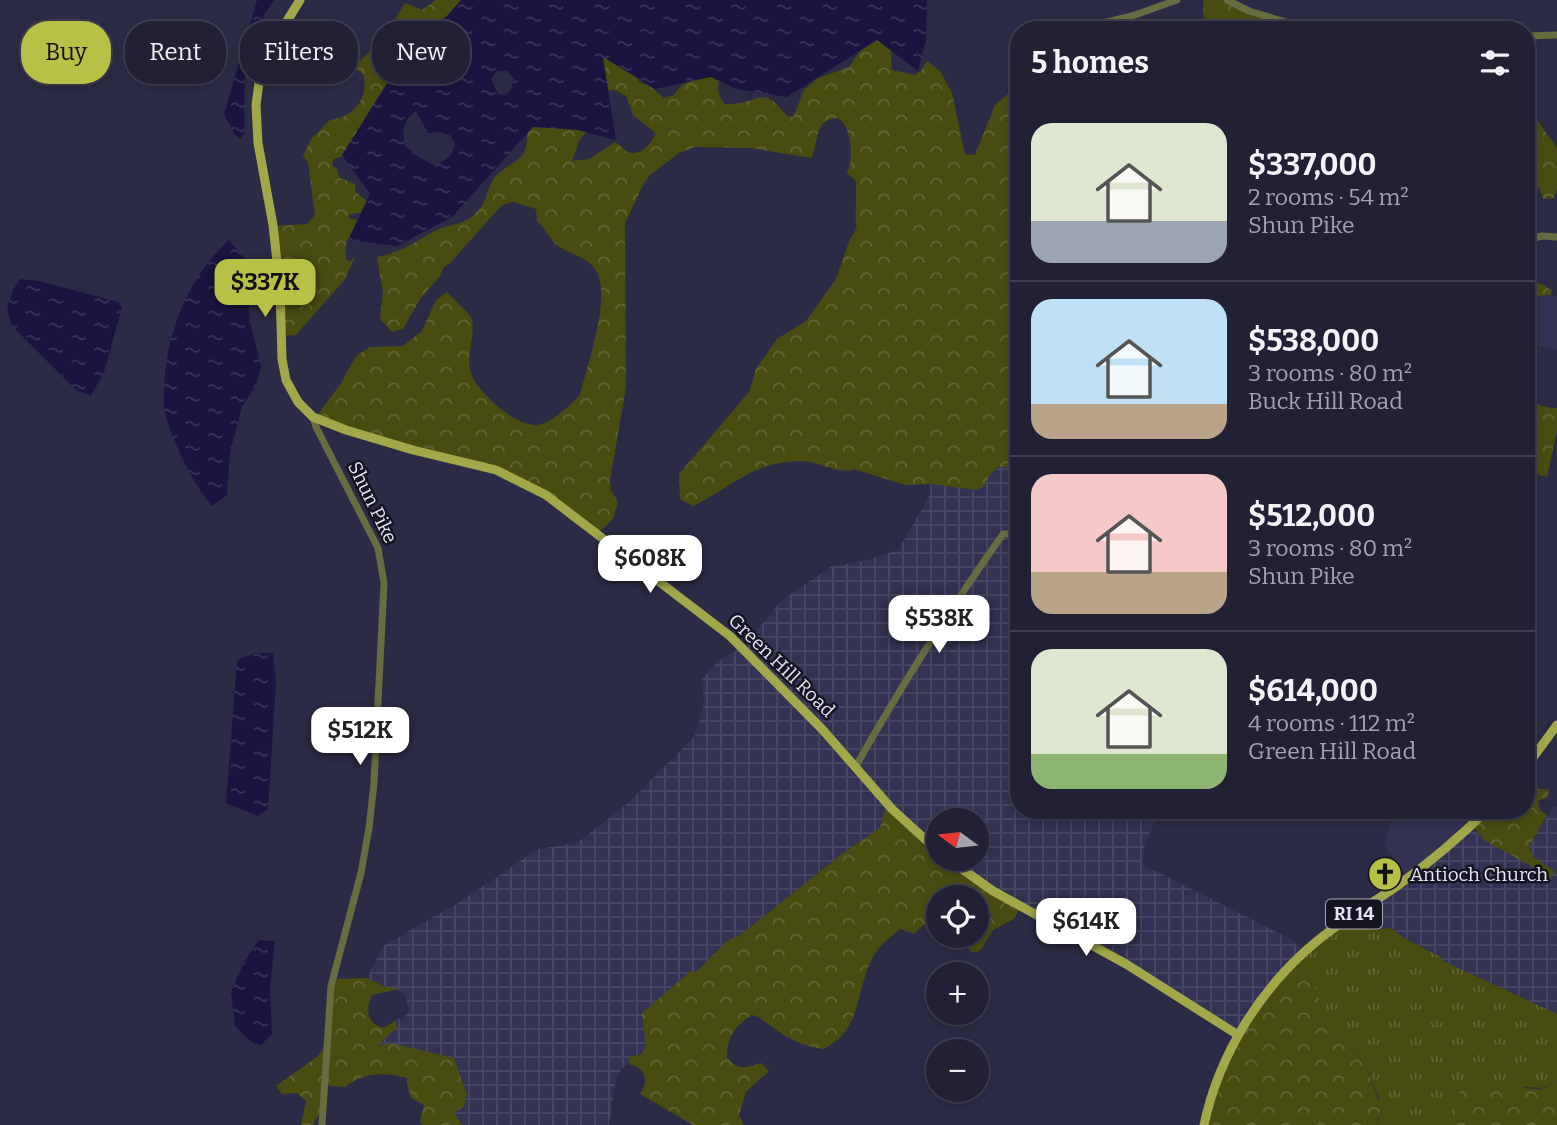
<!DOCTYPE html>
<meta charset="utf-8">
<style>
:root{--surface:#212034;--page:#2d2d40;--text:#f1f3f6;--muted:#a2a3ac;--line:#3e3e4f;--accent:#b9c046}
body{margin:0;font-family:Bitter,serif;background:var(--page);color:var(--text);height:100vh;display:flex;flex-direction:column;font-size:26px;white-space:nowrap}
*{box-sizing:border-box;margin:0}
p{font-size:23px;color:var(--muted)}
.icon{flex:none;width:38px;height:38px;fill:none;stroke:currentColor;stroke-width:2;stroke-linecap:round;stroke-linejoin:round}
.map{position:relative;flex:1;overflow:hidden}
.drawer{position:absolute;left:1010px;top:21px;width:525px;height:798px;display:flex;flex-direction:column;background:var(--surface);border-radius:28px;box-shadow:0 4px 10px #0003,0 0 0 2px var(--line)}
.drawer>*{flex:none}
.hud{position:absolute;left:21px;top:21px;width:665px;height:63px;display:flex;gap:14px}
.needle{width:46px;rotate:285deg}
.buttons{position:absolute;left:926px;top:808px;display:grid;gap:14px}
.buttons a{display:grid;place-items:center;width:63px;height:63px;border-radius:50%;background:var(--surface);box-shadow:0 4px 10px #0003,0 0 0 2px var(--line);font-size:35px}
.price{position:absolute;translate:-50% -60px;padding:0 16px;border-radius:14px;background:#fff;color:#222;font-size:23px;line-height:46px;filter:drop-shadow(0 2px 4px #0008)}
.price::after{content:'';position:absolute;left:50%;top:42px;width:21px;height:16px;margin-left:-10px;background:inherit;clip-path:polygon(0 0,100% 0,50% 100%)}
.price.current{background:var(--accent);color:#111}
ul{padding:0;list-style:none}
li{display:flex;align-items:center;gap:21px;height:175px;padding:0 21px}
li+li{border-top:2px solid var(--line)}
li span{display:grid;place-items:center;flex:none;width:196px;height:140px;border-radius:21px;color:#555}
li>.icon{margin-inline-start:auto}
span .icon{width:84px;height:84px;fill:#fffc;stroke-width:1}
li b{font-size:30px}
h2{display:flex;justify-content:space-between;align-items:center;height:84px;padding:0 21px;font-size:30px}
.tag{padding:0 24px;border-radius:28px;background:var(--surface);box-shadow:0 4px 10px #0003,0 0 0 2px var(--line);font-size:24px;line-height:63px}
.tag.current{background:var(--accent);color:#111}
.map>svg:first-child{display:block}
</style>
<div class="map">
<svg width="1557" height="1125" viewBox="0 0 1557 1125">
<defs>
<pattern id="industrial-grid" width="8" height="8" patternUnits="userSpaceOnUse" patternTransform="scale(1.75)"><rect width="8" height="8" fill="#333252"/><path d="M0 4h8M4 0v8" fill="none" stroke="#474663"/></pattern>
<pattern id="grass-tufts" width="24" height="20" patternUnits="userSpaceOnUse" patternTransform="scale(1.75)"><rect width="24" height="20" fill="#494c11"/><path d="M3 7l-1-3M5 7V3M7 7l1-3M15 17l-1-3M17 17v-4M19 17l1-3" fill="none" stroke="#636634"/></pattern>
<pattern id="forest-crowns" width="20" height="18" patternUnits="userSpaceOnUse" patternTransform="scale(1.75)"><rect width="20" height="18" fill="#494c11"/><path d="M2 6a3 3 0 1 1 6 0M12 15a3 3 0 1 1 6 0" fill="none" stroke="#636634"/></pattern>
<pattern id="water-ripples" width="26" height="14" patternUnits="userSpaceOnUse" patternTransform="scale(1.75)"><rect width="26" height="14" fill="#1b1440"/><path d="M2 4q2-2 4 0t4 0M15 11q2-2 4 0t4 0" fill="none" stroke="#3c365c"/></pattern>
</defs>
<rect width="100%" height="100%" fill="#2c2b45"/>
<g fill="#333252">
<polygon points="1553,295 1557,297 1557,350 1540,347 1526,339 1526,322 1536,296"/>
<polygon points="1387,810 1455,810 1456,813 1466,818 1472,828 1408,879 1383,843 1387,839 1386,836 1392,820"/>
</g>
<g fill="url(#industrial-grid)">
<polygon points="1014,466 1018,468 1018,810 1159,810 1144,848 1142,864 1292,940 1304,953 1240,1034 1021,906 948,859 976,859 976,821 938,821 938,851 886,805 880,828 843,853 739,936 727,941 695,972 647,1038 646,1047 641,1054 630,1057 629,1063 622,1068 616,1079 609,1125 463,1125 454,1113 467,1094 455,1058 378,1047 383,1040 397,1028 396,1020 403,1018 409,1012 406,996 400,990 384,986 367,978 383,946 458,903 538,849 577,843 627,804 695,736 704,703 702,680 717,662 745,645 781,601 832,566 868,560 898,550 928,499 931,484 954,487 983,487 990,475 998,467"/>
<polygon points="1553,807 1557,807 1557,1014 1443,961 1441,956 1406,939 1391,928 1382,929 1355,917 1473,828 1484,840 1552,878 1555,872 1534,857 1529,847"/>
</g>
<polygon fill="url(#grass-tufts)" points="1355,917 1382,929 1391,928 1406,939 1441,957 1443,961 1557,1014 1557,1080 1542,1088 1526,1087 1456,1116 1455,1125 1376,1125 1379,1117 1379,1098 1366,1066 1352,1047 1329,1031 1323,1024 1320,1002 1309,978 1294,964 1304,953"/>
<g fill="url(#forest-crowns)">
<path d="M 436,0 L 463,0 C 440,27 406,40 395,75 L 391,76 L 383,98 L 376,100 L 374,106 L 370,109 L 354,153 L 334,159 L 332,165 L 337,169 L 340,178 L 355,184 L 355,191 L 382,215 L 357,213 L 349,215 L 349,219 L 361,220 L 354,235 L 346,242 L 346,259 L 349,262 L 355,257 L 345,279 L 296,335 L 280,336 L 274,226 L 307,224 L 315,215 L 308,163 L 303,156 L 311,139 L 330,120 C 354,117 368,100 364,75 L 355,68 L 356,65 L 370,51 L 378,37 L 393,23 L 405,3 L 422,10 Z"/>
<polygon points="1203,0 1227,0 1313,30 1204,30"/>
<path d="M 871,36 L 890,42 L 892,70 L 915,75 L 921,71 L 927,61 L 940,71 L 952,93 L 965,154 L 975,155 L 995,105 L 1008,94 L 1018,103 L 1018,468 L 997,467 L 990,475 L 983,487 L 976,490 L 931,484 L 905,485 L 854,469 C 837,475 819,461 801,461 C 751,462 734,486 693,506 L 680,499 L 679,474 L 749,392 L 756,369 L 777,339 L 806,321 L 836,279 L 850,239 L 857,228 C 854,221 857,193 856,181 L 847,173 C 854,159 852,127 838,118 C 812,119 820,143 811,158 L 750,148 L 695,147 L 679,153 L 650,175 L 644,183 L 625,223 L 626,387 L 610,480 L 611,490 L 618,502 L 613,519 L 598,533 L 510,474 L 450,459 L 317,416 L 341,383 L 356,356 L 370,347 L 403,346 L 422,331 L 436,300 L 447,292 C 452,298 470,313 472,320 C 476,338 463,360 473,378 C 482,396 520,431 542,424 C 554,420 571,405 580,395 C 587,366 611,298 597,273 C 589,256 571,255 558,246 C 550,240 545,228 537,221 L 536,209 L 513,202 L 502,205 L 450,263 L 444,267 L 440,276 L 420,299 L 403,329 L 392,332 L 380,319 L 383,293 L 377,257 C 400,253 415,242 435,231 C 450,223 463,227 478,211 C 488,201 487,183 499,173 C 517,158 528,160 527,132 L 534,124 L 595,122 L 580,139 L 572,161 L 589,159 L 615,142 C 620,144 623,150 628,152 C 640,157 652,143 655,134 L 653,131 L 633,115 L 626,96 L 615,90 L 605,91 L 603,57 L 609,48 L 637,69 L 639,82 L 650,86 L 664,98 L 674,95 C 686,77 700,77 720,73 C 718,84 716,95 725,104 C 759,106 761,81 787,116 L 793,117 L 804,90 L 816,79 L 849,67 Z"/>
<polygon points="1526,117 1535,117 1557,148 1557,189 1554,198 1543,199 1540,189 1526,184"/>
<polygon points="1526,278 1544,285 1552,291 1551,295 1536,296 1526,322"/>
<path d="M 1526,392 C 1531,403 1543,408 1557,408 L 1557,431 L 1547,477 L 1526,471 Z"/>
<polygon points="1526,787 1549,790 1548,797 1538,801 1540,810 1547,815 1529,847 1534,857 1555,872 1552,878 1484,840 1466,818 1456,813 1455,810 1526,810"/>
<path d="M 886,805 L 938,851 L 938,859 L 948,859 L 1021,906 L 1014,919 L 993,930 L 982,948 L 977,952 L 971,952 L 966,945 L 966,936 L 976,936 L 976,898 L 938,898 L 938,922 C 927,920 922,926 915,934 L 900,929 C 892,936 882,943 876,952 C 854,985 865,1030 823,1049 C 809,1047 794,1042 781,1033 C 770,1027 764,1018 752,1015 C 735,1025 726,1039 727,1058 C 739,1071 745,1068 761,1063 L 769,1071 L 746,1092 L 739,1115 L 744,1125 L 693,1125 L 640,1094 C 650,1080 645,1068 629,1064 L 630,1057 L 641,1054 L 646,1047 L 642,1013 L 691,971 L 696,972 L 727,941 L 739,936 L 843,853 L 880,828 Z"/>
<polygon points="1294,964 1309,978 1316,990 1320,1002 1323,1024 1329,1031 1352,1047 1366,1066 1381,1106 1376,1125 1205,1125 1236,1040"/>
<path d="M 367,978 L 384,986 L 399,989 L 372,995 C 365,1010 367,1024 384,1028 L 396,1020 L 397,1028 L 383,1040 L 379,1046 L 390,1043 L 454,1058 L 467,1094 L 464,1106 L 454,1113 L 463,1125 L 423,1125 L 420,1121 L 424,1105 L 411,1098 L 407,1084 L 407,1078 C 385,1072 363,1072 345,1087 L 324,1085 L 321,1114 L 315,1120 L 313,1125 L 301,1125 L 306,1101 L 297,1093 L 282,1094 L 276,1086 L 318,1056 L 327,1044 L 333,979 Z"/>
<path d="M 1557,1080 L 1557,1125 L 1455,1125 C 1456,1116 1455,1106 1457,1098 C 1470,1064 1519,1094 1543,1088 C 1547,1087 1552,1082 1557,1080 Z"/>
</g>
<g fill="url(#water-ripples)" fill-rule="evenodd">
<path d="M 257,0 L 274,0 C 243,44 243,81 245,133 L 240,139 L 235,135 L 224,114 Z"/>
<path d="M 461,0 L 927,0 L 926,40 L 918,71 L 877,40 L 787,97 L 736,89 L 711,77 L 655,89 L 603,57 L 616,140 L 578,130 L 533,127 L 452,217 L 397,246 L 348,240 L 370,194 L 342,155 L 386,85 ZM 497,71 L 507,71 L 514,79 L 511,89 L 506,95 L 498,94 L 491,79 ZM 416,111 L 428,133 L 439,132 L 450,135 L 455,144 L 452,154 L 436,166 L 420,158 L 405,146 C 402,131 403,120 416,111 Z"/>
<path d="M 229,240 L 244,258 L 250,322 L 261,367 L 256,385 L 242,407 L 230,452 L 227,495 L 212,506 C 196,489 165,429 164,405 C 162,344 184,281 229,240 Z"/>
<polygon points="20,279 39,281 118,302 122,307 104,372 91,396 76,390 12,326 7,309 13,290"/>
<polygon points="256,653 273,653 276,681 268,809 258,816 226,803 237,660"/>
<polygon points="259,940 275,941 270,988 272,1034 261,1045 251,1042 235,1026 231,992 244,962"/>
</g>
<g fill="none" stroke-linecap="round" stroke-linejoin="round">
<g stroke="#686c41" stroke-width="7">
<polyline points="1227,0 1249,11 1312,30"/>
<polyline points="1042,30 1059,24 1099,24 1132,16 1177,0"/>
<polyline points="1526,36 1557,35"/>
<polyline points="1526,240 1542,236 1557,237"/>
<polyline points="313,417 316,427 378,548 384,583 374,783 369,828 361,873 331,986 322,1125"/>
<path d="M 856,766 C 901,686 950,609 1003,534 L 1018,534"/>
</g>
<g stroke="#a2a849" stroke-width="9">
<polyline points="300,0 262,61 256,105 258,143 273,225 280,289 282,359 286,380 298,402 313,417 346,430 413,450 496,470 546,495 730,636 822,729 892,809 938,851"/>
<polyline points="1526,767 1557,725"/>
<polyline points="948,859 993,891 1126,964 1238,1035"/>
<path d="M 1204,1125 C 1219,1054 1261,987 1317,941 C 1342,920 1370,905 1397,886 C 1429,863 1459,838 1487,810"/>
</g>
</g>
<defs>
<g id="church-disc" transform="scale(1.75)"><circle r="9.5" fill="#b9c046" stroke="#151521"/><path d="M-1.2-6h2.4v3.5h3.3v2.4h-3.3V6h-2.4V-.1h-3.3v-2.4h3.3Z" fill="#111"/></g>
</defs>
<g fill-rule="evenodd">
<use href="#church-disc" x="1385" y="874"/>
</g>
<g text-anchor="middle" stroke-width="5" stroke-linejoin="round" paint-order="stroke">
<rect fill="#151521" stroke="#a6a6b5" stroke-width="2" x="1326" y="899.5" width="56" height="29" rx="5"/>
<g font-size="18" font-weight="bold" fill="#e4e4f5">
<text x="1354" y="920">RI 14</text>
</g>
<g font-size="19" fill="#e4e4f5" stroke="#151521">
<text transform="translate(373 502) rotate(64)" y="7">Shun Pike</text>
<text transform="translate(782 665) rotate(44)" y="7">Green Hill Road</text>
</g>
<g font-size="19" fill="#e4e4f5" stroke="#151521" text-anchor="start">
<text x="1410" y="881">Antioch Church</text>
</g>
</g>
</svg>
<div class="buttons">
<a><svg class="needle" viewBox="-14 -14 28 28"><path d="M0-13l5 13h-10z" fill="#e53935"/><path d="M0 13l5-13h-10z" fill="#a2a3ac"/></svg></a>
<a><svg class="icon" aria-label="locate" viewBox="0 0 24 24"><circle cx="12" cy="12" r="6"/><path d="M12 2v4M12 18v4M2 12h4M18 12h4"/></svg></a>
<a>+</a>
<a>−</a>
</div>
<b class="price current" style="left:265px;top:319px">$337K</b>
<b class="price" style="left:650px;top:595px">$608K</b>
<b class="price" style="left:939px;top:655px">$538K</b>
<b class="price" style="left:360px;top:767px">$512K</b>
<b class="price" style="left:1086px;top:958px">$614K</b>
<div class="hud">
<a class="tag current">Buy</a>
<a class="tag">Rent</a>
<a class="tag">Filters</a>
<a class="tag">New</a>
</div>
<section class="drawer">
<h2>5 homes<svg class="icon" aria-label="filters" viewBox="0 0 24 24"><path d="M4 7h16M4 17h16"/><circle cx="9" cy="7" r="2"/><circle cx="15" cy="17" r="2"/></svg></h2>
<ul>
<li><span style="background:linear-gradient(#dfe7d0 70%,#9aa5b1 0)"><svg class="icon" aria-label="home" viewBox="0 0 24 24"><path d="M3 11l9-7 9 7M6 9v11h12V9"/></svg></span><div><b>$337,000</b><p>2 rooms · 54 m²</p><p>Shun Pike</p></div></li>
<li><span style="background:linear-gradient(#bfe0f5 75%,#b9a48a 0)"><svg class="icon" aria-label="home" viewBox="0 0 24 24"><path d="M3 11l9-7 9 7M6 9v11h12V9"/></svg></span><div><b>$538,000</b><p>3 rooms · 80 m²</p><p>Buck Hill Road</p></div></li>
<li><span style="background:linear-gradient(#f6c9c9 70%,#b9a48a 0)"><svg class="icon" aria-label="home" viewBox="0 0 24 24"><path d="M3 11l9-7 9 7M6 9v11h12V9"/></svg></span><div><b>$512,000</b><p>3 rooms · 80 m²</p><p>Shun Pike</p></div></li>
<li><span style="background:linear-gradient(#dfe7d0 75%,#8fb573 0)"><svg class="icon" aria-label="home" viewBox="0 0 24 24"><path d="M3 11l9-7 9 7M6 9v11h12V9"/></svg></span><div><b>$614,000</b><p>4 rooms · 112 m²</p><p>Green Hill Road</p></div></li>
</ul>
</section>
</div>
